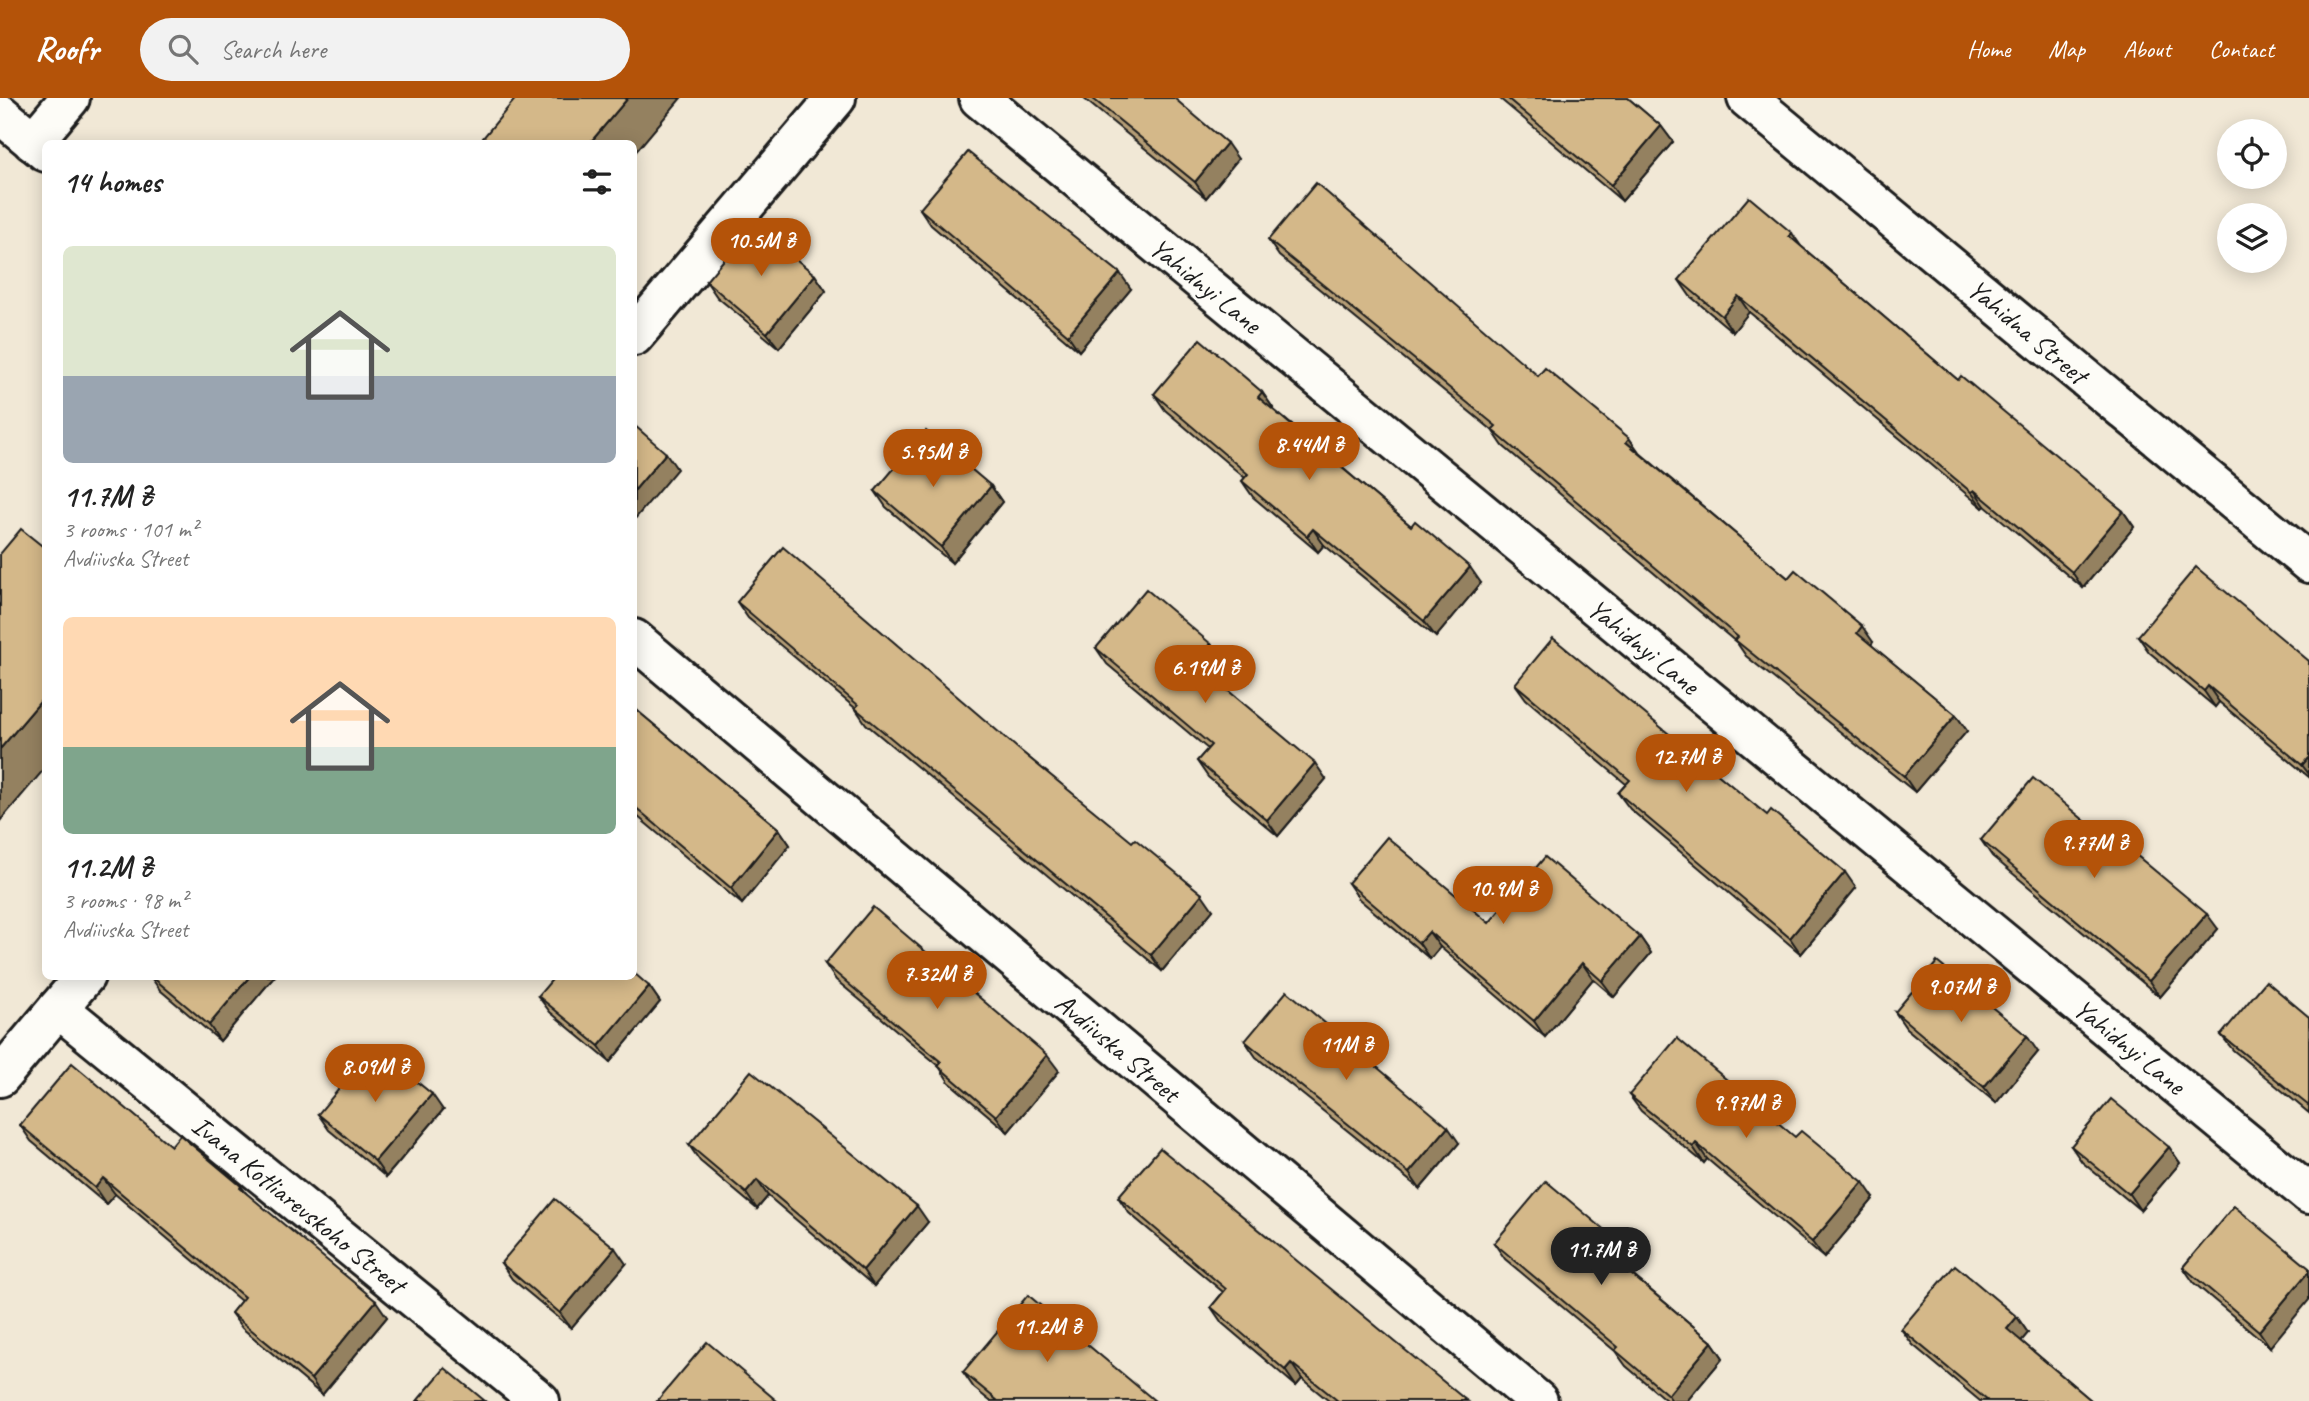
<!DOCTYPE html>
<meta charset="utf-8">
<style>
:root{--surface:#fff;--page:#f2f2f2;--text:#222;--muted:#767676;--accent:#b45309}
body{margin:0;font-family:Caveat,sans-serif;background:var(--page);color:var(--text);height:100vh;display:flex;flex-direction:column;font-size:26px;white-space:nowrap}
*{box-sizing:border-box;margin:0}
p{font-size:23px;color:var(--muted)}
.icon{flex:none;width:38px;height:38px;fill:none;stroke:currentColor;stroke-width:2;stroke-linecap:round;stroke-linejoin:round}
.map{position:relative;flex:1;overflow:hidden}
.panel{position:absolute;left:42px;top:42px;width:595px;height:840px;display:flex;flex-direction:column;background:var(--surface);border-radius:10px;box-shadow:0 4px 18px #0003}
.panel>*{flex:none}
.tools{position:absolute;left:2217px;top:21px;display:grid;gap:14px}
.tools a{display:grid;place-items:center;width:70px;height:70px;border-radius:50%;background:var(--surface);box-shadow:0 4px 18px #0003;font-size:35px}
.price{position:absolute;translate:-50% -60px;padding:0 16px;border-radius:24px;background:var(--accent);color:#fff;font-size:23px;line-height:46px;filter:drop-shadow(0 2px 4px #0008)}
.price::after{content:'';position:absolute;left:50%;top:42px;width:21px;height:16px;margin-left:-10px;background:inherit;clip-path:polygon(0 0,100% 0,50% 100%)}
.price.active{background:#222;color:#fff}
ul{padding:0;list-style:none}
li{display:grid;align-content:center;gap:14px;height:371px;padding:0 21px}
li span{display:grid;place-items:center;height:217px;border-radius:10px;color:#555}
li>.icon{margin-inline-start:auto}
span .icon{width:126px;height:126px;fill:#fffc;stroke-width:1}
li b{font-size:30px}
h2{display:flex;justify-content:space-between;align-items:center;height:84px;padding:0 21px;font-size:30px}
header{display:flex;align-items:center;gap:42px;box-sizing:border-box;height:98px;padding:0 35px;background:var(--accent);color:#fff}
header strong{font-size:33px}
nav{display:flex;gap:38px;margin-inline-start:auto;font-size:24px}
.search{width:490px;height:63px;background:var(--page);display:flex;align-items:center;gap:18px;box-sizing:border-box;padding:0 24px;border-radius:38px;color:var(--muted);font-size:26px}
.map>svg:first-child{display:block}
</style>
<header>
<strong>Roofr</strong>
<div class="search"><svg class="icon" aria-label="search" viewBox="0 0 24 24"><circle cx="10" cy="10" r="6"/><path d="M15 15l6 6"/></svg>Search here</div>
<nav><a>Home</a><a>Map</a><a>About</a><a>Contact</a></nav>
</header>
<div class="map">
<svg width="2309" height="1303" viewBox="0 0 2309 1303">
<rect width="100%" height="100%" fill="#f1e8d6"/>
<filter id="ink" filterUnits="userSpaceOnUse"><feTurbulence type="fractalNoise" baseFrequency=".0143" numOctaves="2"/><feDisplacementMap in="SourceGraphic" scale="14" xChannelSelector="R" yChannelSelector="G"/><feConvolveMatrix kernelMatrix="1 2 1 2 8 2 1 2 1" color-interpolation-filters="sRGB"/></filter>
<g filter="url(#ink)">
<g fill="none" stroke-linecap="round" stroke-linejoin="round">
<g stroke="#1c1c1c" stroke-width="44">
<g id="street">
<polyline points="979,0 2309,1096"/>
<polyline points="1747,0 2309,465"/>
<polyline points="0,16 46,54"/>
<polyline points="33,44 70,0"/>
<polyline points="634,238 836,0"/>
<polyline points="634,541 1538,1303"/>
<polyline points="58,910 540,1303"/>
<polyline points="0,979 85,878"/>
</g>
</g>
<use href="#street" stroke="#fdfcf7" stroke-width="38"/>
</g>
<g fill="#b69e76" stroke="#1c1c1c" stroke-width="2">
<polygon points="1083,0 1174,0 1238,61 1206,100"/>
<polygon points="1499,0 1628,0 1661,28 1673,44 1622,103"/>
<polygon points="920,111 1131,191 1079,253 931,127"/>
<polygon points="1268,142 1538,278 1629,340 1640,355 1788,480 1873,544 1871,547 1956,617 1967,633 1915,694 1746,558 1737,545 1503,348 1492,332 1279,158"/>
<polygon points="1802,149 1958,282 2123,413 2134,429 2083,490 1985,408 1983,410 1749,214 1733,234 1690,198 1679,182"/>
<polygon points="815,177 826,193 779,250 717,199 706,183"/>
<polygon points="1262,294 1273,310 1273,311 1411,428 1481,485 1436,539 1324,447 1318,454 1253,399 1242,383 1245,380 1165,312 1154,296"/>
<polygon points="991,388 1002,404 952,465 886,409 875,393"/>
<polygon points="737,504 1022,654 1213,812 1162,873 866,626 855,610 748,520"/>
<polygon points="2138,538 2309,563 2309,679 2219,604 2215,609 2149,554"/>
<polygon points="1211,546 1223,562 1209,577 1326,681 1278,738 1208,679 1197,663 1208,651 1107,566 1096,550"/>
<polygon points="1515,586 1856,790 1801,856 1630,711 1618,695 1626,686 1526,601"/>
<polygon points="634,610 779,731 790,747 742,806 637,718 634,723"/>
<polygon points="1981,742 2126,757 2218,831 2160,899 1992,758"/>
<polygon points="1348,785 1489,825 1640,839 1651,855 1614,899 1593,881 1545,939 1440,849 1430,861 1359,801"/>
<polygon points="825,866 1059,973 1008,1034 949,984 938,967 836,882"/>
<polygon points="150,878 275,878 220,943 160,892"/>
<polygon points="649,888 660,904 610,964 550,914 538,898"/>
<polygon points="1895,914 2038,954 1996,1005 1906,930"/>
<polygon points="2309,919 2309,1015 2233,952 2221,937"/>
<polygon points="1245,943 1459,1045 1420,1091 1256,959"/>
<polygon points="1629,997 1795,1039 1874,1100 1824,1160 1707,1061 1704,1065 1641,1013"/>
<polygon points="443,1012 386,1079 329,1032 318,1016"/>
<polygon points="20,1027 171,1048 241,1088 247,1096 387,1219 322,1297 242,1230 231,1215 241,1203 115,1096 106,1106 31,1043"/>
<polygon points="689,1047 928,1124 874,1188 768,1098 757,1111 700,1063"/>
<polygon points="2071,1048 2169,1049 2180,1065 2140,1112 2082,1064"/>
<polygon points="1118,1099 1467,1303 1329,1303 1302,1281 1296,1288 1222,1225 1211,1209 1223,1194 1129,1115"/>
<polygon points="2234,1108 2270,1249 2194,1185 2183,1169"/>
<polygon points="1494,1145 1630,1160 1623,1169 1712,1244 1723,1260 1687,1303 1667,1303 1626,1268 1615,1253 1505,1161"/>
<polygon points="501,1165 626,1166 571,1230 512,1181"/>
<polygon points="2017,1219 2028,1235 2021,1243 2092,1303 1980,1303 1913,1247 1901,1231"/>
<polygon points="963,1274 1155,1303 990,1303 974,1290"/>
</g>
<g fill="#948160" stroke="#1c1c1c" stroke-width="2">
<polygon points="628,0 681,0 634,56 634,46 589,46"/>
<polygon points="1661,28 1673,44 1622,103 1611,87"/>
<polygon points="1227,45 1238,61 1206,100 1195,84"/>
<polygon points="1792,135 1803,151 1789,138"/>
<polygon points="1120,175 1131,191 1079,253 1068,237"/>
<polygon points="815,177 826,193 779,250 767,235"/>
<polygon points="1738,198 1749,214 1733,234 1722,218"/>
<polygon points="1262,294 1273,310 1269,315 1258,299"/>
<polygon points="1629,340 1640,356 1626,344"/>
<polygon points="666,355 677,371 634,422 634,393"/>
<polygon points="991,388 1002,404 952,465 941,449"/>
<polygon points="1974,392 1985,408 1983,410 1971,394"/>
<polygon points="2123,413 2134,429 2083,490 2072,474"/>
<polygon points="1313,431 1324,447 1318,454 1307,438"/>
<polygon points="1470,469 1481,485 1436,539 1424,523"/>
<polygon points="1862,528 1873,544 1868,551 1857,535"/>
<polygon points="1211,546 1223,562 1206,581 1195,565"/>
<polygon points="2208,588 2219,604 2215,609 2204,593"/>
<polygon points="46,597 46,669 0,723 0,651"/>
<polygon points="1956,617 1967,633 1915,694 1904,678"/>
<polygon points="2309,659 2309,676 2302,667"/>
<polygon points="1315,665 1326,681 1278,738 1267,722"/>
<polygon points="634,713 637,718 634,723"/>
<polygon points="779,731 790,747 742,806 731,790"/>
<polygon points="1845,774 1856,790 1801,856 1790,840"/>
<polygon points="1202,796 1213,812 1162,873 1151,857"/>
<polygon points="2207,816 2218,831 2160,899 2149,883"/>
<polygon points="1429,834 1440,849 1430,861 1419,845"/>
<polygon points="1640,839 1651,855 1614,899 1602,883"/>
<polygon points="1582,865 1593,881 1545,939 1534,923"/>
<polygon points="250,878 275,878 220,943 209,927"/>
<polygon points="649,888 660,904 610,964 599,948"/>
<polygon points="2027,938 2038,954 1996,1005 1984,989"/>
<polygon points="1047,957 1059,973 1008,1034 996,1018"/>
<polygon points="432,996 443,1012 386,1079 375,1063"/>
<polygon points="1448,1029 1459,1045 1420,1091 1409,1075"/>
<polygon points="1696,1045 1707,1061 1704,1065 1693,1049"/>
<polygon points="2169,1049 2180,1065 2140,1112 2129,1096"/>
<polygon points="103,1080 115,1096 106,1106 95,1090"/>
<polygon points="757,1082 768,1098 757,1111 746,1095"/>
<polygon points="1863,1084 1874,1100 1824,1160 1812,1144"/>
<polygon points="917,1108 928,1124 874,1188 863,1172"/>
<polygon points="1619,1144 1630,1160 1619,1173 1608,1157"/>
<polygon points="615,1150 626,1166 571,1230 560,1215"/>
<polygon points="2309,1173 2309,1202 2270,1249 2259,1233"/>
<polygon points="376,1203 387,1219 322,1297 311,1281"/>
<polygon points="2017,1219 2028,1235 2018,1247 2007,1231"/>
<polygon points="1712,1244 1723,1260 1687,1303 1672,1303 1668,1297"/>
<polygon points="1291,1265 1302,1281 1296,1288 1285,1272"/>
</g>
<g fill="#d4b889" stroke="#1c1c1c" stroke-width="2">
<polygon points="516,0 628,0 589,46 478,46"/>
<polygon points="1092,0 1174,0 1227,45 1195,84"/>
<polygon points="1507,0 1628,0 1661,28 1611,87"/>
<polygon points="968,54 1120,175 1068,237 920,111"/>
<polygon points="1316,85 1538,278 1545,270 1629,340 1626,344 1788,480 1795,472 1862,528 1857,535 1956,617 1904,678 1735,542 1738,539 1492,332 1496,328 1268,142"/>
<polygon points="1749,99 1792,135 1789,138 1958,282 1961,278 2123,413 2072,474 1974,392 1971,394 1738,198 1722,218 1679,182"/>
<polygon points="754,126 815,177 767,235 706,183"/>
<polygon points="1200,241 1262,294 1258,299 1411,428 1415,423 1470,469 1424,523 1313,431 1307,438 1242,383 1248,376 1154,296"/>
<polygon points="634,327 666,355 634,393"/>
<polygon points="926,333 991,388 941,449 875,393"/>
<polygon points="21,431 46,451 46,597 0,651 0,456"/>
<polygon points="783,449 1022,654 1132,744 1135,741 1202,796 1151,857 855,610 858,607 737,504"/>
<polygon points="2196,469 2309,563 2309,659 2302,667 2208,588 2204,593 2138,538"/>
<polygon points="1146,491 1211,546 1195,565 1315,665 1267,722 1197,663 1211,647 1096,550"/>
<polygon points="1553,540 1767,717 1771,712 1845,774 1790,840 1618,695 1630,682 1515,586"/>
<polygon points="634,610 779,731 731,790 634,708"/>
<polygon points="2033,680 2126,757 2130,752 2207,816 2149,883 1981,742"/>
<polygon points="1387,739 1489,825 1545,759 1640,839 1602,883 1582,865 1534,923 1429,834 1419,845 1348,785"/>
<polygon points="873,809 1047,957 996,1018 938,968 941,964 825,866"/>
<polygon points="1937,864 2027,938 1984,989 1895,914"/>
<polygon points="634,875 649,888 599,948 538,898 555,878 634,878"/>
<polygon points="151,878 250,878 209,927"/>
<polygon points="2266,883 2309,919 2309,1008 2221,937"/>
<polygon points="1287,893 1448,1029 1409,1075 1245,943"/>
<polygon points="1677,940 1795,1039 1801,1033 1863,1084 1812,1144 1696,1045 1693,1049 1629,997"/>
<polygon points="374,949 432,996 375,1063 318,1016"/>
<polygon points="72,965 171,1048 180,1037 241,1088 240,1090 376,1203 311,1281 231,1215 244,1199 103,1080 95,1090 20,1027"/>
<polygon points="751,973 917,1108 863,1172 757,1082 746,1095 689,1047"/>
<polygon points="2111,1001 2169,1049 2129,1096 2071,1048"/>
<polygon points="1160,1050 1467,1303 1338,1303 1291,1265 1285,1272 1211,1209 1226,1191 1118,1099"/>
<polygon points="1546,1083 1619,1144 1608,1157 1712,1244 1668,1297 1615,1252 1618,1249 1494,1145"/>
<polygon points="555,1101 615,1150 560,1215 501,1165"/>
<polygon points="2234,1108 2309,1170 2309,1173 2259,1233 2183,1169"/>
<polygon points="1955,1167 2017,1219 2007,1231 2092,1303 1988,1303 1901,1231"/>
<polygon points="1028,1197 1155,1303 998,1303 963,1274"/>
<polygon points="707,1244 777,1303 657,1303"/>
<polygon points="445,1270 485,1303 417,1303"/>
</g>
</g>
<g text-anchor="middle" stroke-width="5" stroke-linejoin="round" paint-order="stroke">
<g font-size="28" fill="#1c1c1c" stroke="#fdfcf7">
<text transform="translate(1206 187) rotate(39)" y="10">Yahidnyi Lane</text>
<text transform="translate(2028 233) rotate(40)" y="10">Yahidna Street</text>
<text transform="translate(1644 548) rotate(39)" y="10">Yahidnyi Lane</text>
<text transform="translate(2130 948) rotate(39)" y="10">Yahidnyi Lane</text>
<text transform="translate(1118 949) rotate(40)" y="10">Avdiivska Street</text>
<text transform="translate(299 1106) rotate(39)" y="10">Ivana Kotliarevskoho Street</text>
</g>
</g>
</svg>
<div class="tools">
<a><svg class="icon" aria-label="locate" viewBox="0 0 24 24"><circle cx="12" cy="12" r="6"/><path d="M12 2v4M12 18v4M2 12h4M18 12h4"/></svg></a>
<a><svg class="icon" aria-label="layers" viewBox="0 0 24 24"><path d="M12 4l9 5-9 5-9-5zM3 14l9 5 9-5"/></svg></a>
</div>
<b class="price" style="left:761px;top:180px">10.5M ₴</b>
<b class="price" style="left:1309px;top:384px">8.44M ₴</b>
<b class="price" style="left:933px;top:391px">5.95M ₴</b>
<b class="price" style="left:1205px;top:607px">6.19M ₴</b>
<b class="price" style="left:1686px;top:696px">12.7M ₴</b>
<b class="price" style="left:2094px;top:782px">9.77M ₴</b>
<b class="price" style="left:1503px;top:828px">10.9M ₴</b>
<b class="price" style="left:937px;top:913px">7.32M ₴</b>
<b class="price" style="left:1961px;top:926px">9.07M ₴</b>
<b class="price" style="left:1346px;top:984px">11M ₴</b>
<b class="price" style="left:375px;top:1006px">8.09M ₴</b>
<b class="price" style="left:1746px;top:1042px">9.97M ₴</b>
<b class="price active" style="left:1601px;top:1189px">11.7M ₴</b>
<b class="price" style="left:1047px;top:1266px">11.2M ₴</b>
<section class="panel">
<h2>14 homes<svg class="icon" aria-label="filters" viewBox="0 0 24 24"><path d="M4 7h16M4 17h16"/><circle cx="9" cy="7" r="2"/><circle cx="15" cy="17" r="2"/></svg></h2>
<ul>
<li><span style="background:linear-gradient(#dfe7d0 60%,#9aa5b1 0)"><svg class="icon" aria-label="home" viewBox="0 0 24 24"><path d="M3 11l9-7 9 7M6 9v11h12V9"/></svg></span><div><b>11.7M ₴</b><p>3 rooms · 101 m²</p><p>Avdiivska Street</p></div></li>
<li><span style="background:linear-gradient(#ffd9b3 60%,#7fa58c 0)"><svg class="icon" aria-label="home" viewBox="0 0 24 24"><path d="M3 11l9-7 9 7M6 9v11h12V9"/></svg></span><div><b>11.2M ₴</b><p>3 rooms · 98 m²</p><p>Avdiivska Street</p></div></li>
</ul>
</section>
</div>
